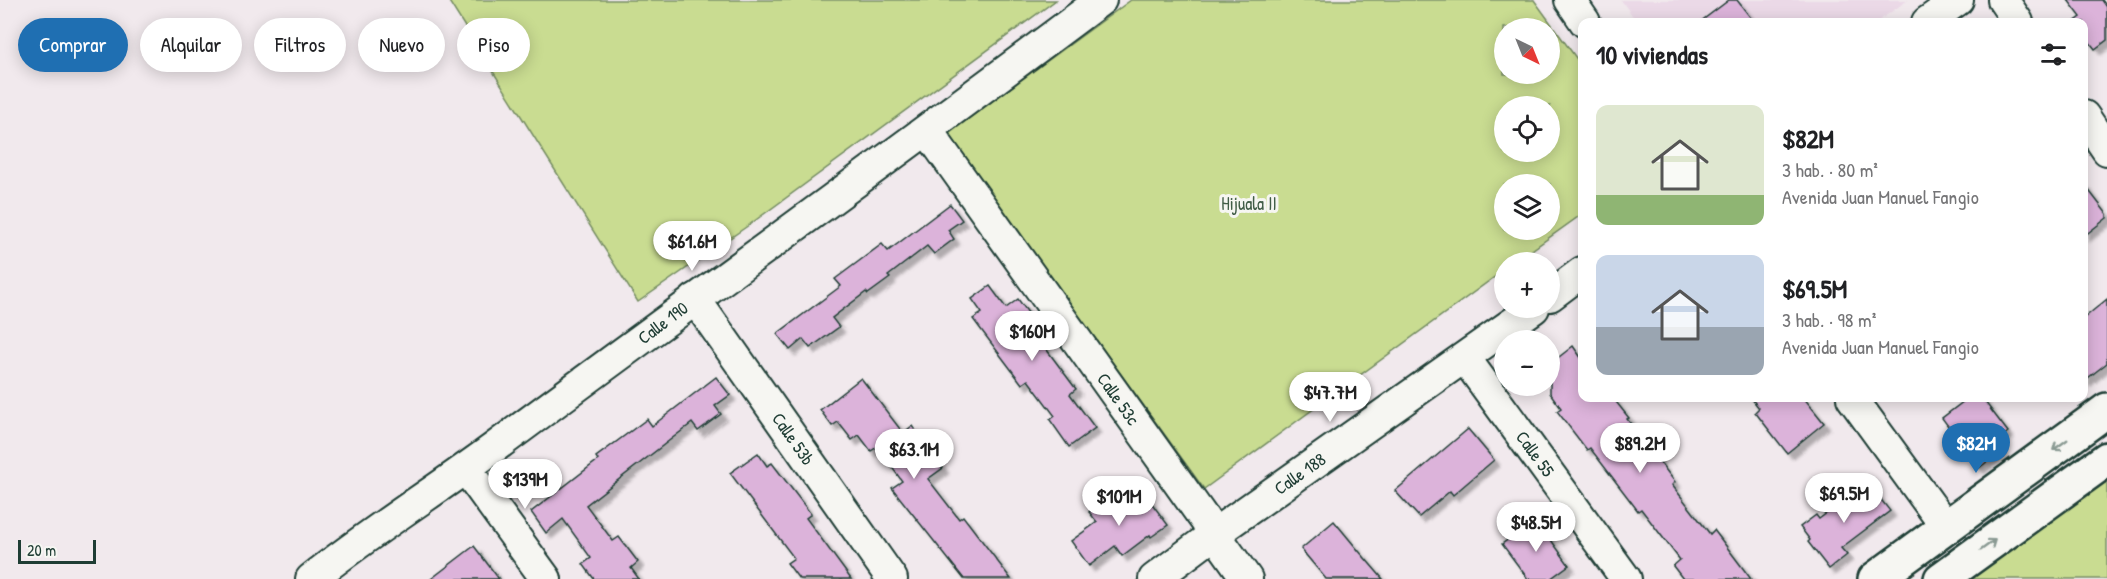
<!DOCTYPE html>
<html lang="es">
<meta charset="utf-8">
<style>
:root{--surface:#fff;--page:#f2f2f2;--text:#202124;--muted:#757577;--accent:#1f6fb2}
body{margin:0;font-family:"Patrick Hand",sans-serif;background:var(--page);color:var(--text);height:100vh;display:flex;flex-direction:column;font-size:22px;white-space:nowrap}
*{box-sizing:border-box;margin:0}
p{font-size:20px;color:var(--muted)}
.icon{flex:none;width:33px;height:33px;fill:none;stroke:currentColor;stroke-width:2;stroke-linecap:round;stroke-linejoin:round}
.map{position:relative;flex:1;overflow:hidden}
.details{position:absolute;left:1578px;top:18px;width:510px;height:384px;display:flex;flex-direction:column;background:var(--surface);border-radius:12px;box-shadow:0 3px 15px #0003}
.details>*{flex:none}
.top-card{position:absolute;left:18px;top:18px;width:570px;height:54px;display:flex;gap:12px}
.needle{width:39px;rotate:137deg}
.controls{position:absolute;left:1494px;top:18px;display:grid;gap:12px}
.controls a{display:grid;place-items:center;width:66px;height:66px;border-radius:50%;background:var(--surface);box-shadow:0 3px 15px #0003;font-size:30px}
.scale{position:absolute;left:18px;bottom:15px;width:78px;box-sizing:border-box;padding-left:6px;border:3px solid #1f3d34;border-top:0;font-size:16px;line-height:21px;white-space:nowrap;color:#1f3d34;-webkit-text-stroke:4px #f6f6f2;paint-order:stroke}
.price{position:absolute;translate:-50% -51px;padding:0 14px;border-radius:21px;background:#fff;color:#222;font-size:20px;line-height:39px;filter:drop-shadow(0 2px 3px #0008)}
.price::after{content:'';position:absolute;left:50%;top:36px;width:18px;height:14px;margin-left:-9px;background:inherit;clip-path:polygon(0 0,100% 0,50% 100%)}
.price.active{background:var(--accent);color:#fff}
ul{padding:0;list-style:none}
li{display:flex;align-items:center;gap:18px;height:150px;padding:0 18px}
li span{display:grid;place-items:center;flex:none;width:168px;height:120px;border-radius:12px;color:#555}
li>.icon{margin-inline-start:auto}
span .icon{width:72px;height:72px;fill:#fffc;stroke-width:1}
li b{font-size:26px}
h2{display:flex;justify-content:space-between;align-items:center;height:72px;padding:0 18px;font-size:26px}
.tag{padding:0 21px;border-radius:27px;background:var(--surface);box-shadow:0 3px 15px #0003;font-size:21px;line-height:54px}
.tag.active{background:var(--accent);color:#fff}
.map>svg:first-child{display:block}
</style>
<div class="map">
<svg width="2107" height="579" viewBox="0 0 2107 579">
<defs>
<filter id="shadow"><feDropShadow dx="5.5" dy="5.5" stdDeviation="1.5" flood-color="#0004"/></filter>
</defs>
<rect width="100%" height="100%" fill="#f1e9ed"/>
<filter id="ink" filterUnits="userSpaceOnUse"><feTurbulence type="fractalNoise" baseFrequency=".0167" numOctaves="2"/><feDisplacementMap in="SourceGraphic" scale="12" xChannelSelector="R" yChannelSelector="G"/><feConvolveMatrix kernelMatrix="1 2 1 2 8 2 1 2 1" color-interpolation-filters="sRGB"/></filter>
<g filter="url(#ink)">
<polygon fill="#ebd9e7" points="1621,0 1908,0 1877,22 1637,22"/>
<g fill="#c9dc91" stroke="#748c62" stroke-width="1.5" fill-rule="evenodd">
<polygon points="448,0 1056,0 749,225 638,302"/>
<path d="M 1131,0 L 1534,0 L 1582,66 L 1582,214 L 1515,262 L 1504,262 L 1504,270 L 1204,489 L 947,134 ZM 1504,28 L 1550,28 L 1550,74 L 1504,74 ZM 1504,106 L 1550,106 L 1550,152 L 1504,152 ZM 1504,184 L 1550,184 L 1550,230 L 1504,230 Z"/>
<polygon points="2107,469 2107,579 1962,579"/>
</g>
<g fill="#dcb3da" stroke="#1f3d34" stroke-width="1.5" filter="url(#shadow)">
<polygon points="1729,0 1737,0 1754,22 1700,22"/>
<polygon points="2068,0 2102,0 2107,7 2107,40 2095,49 2084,35 2084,22 2074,22 2081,17"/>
<polygon points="2084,184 2107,214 2107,218 2084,236"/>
<polygon points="950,204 962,220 948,230 954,239 934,254 927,246 888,276 890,278 868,294 866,292 832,318 839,327 810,348 803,339 790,350 777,334 841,286 835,279 882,244 888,251"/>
<polygon points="990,286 1006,308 1018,299 1037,325 1032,330 1076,389 1070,394 1095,428 1069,447 1050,420 1055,416 1028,380 1022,384 973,319 982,313 972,299"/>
<polygon points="2107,299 2107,363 2084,381 2084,318"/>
<polygon points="1573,346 1582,359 1582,398 1613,398 1629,418 1627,419 1675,482 1672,485 1710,534 1714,530 1751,579 1683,579 1673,566 1680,560 1641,509 1638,511 1590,448 1587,450 1557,411 1561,408 1550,393 1550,364"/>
<polygon points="716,377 730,395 715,406 721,414 698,431 692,423 586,505 613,541 619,537 638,562 631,568 639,579 594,579 583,564 591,558 563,519 546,533 531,512 598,460 596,457 647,419 652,426"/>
<polygon points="861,378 903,433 912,426 943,468 928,479 959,519 963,516 1011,579 964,579 892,488 902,481 877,447 871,451 859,435 852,440 838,422 832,426 820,410"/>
<polygon points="1751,398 1804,398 1824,423 1787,453 1755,412 1759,408"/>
<polygon points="1968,398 1982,398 2008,432 1996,442 2002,450 1979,468 1942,418"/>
<polygon points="1468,429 1494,460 1453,495 1450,491 1419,517 1395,491"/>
<polygon points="758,453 767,466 772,463 811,514 806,518 851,579 799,579 787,563 794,558 730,473"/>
<polygon points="1867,482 1890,511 1841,548 1847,555 1829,569 1808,542 1810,540 1800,527 1816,515 1819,519"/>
<polygon points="1141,489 1168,525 1151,537 1150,535 1122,556 1115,546 1089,566 1071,541 1097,522 1089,512 1111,496 1118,507"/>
<polygon points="1536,519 1569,565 1550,579 1528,579 1502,544"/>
<polygon points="1334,521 1358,550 1383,579 1326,579 1301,549"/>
<polygon points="474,546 499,579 431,579"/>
</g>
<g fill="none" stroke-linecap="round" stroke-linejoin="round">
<g stroke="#1f3d34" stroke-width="34">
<g id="street">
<polyline points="1570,0 1585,22"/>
<polyline points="2003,0 2018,22"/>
<polyline points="1927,22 1958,0"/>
<polyline points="2084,116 2107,150"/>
<polyline points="927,130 1247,579"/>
<polyline points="1550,296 1582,272"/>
<polyline points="695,299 892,579"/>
<polyline points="1465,358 1626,579"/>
<polyline points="1852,398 1946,527"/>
<polyline points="466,469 546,579"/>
<path d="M 311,579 C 370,532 434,492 495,447 C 696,298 900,151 1101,0"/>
<polyline points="1154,579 1214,534 1534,308"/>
</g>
</g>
<g stroke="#1f3d34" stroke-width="38">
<g id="secondary">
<polyline points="1875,579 2107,410"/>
<polyline points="1941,579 2107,459"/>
</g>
</g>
<use href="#street" stroke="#f6f6f2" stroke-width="30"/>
<use href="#secondary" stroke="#f6f6f2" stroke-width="33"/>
</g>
<defs><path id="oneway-shaft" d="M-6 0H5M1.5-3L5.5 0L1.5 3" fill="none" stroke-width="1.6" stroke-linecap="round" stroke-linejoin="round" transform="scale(1.5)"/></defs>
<g stroke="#8a9a93">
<use href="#oneway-shaft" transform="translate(2060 445) rotate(144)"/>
<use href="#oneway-shaft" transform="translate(1988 545) rotate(-36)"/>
</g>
</g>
<g text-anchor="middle" stroke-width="6" stroke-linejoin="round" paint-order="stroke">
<g font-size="18" fill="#415d47" stroke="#f6f6f2">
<text x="1249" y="210">Hijuala II</text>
</g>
<g font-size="18" fill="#1f3d34" stroke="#f6f6f2">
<text transform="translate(663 323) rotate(-37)" y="6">Calle 190</text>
<text transform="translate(1118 399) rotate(55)" y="6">Calle 53c</text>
<text transform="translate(793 439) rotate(55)" y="6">Calle 53b</text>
<text transform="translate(1535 454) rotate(54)" y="6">Calle 55</text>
<text transform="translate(1300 474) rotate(-35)" y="6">Calle 188</text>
</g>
</g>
</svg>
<div class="controls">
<a><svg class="needle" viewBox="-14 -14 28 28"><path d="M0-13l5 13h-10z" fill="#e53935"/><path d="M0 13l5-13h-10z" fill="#757577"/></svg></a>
<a><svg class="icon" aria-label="locate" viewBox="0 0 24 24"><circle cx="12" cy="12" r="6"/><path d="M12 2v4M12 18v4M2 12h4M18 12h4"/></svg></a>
<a><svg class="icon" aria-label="layers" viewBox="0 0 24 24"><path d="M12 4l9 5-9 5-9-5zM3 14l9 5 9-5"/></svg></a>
<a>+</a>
<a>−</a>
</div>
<div class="scale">20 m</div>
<b class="price" style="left:692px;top:272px">$61.6M</b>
<b class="price" style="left:1032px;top:362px">$160M</b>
<b class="price" style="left:1330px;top:423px">$47.7M</b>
<b class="price" style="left:1640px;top:474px">$89.2M</b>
<b class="price active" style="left:1976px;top:474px">$82M</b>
<b class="price" style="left:914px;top:480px">$63.1M</b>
<b class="price" style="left:525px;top:510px">$139M</b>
<b class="price" style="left:1844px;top:524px">$69.5M</b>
<b class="price" style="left:1119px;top:527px">$101M</b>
<b class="price" style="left:1536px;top:553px">$48.5M</b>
<div class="top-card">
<a class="tag active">Comprar</a>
<a class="tag">Alquilar</a>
<a class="tag">Filtros</a>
<a class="tag">Nuevo</a>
<a class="tag">Piso</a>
</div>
<section class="details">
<h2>10 viviendas<svg class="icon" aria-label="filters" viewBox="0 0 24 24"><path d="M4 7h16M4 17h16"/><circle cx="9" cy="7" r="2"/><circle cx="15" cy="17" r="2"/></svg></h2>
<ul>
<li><span style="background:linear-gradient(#dfe7d0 75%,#8fb573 0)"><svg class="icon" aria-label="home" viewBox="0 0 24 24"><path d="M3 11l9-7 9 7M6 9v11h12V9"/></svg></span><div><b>$82M</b><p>3 hab. · 80 m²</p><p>Avenida Juan Manuel Fangio</p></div></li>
<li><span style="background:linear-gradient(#c9d6e8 60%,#9aa5b1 0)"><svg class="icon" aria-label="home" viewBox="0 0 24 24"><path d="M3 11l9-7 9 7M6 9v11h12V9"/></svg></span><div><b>$69.5M</b><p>3 hab. · 98 m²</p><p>Avenida Juan Manuel Fangio</p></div></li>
</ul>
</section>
</div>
